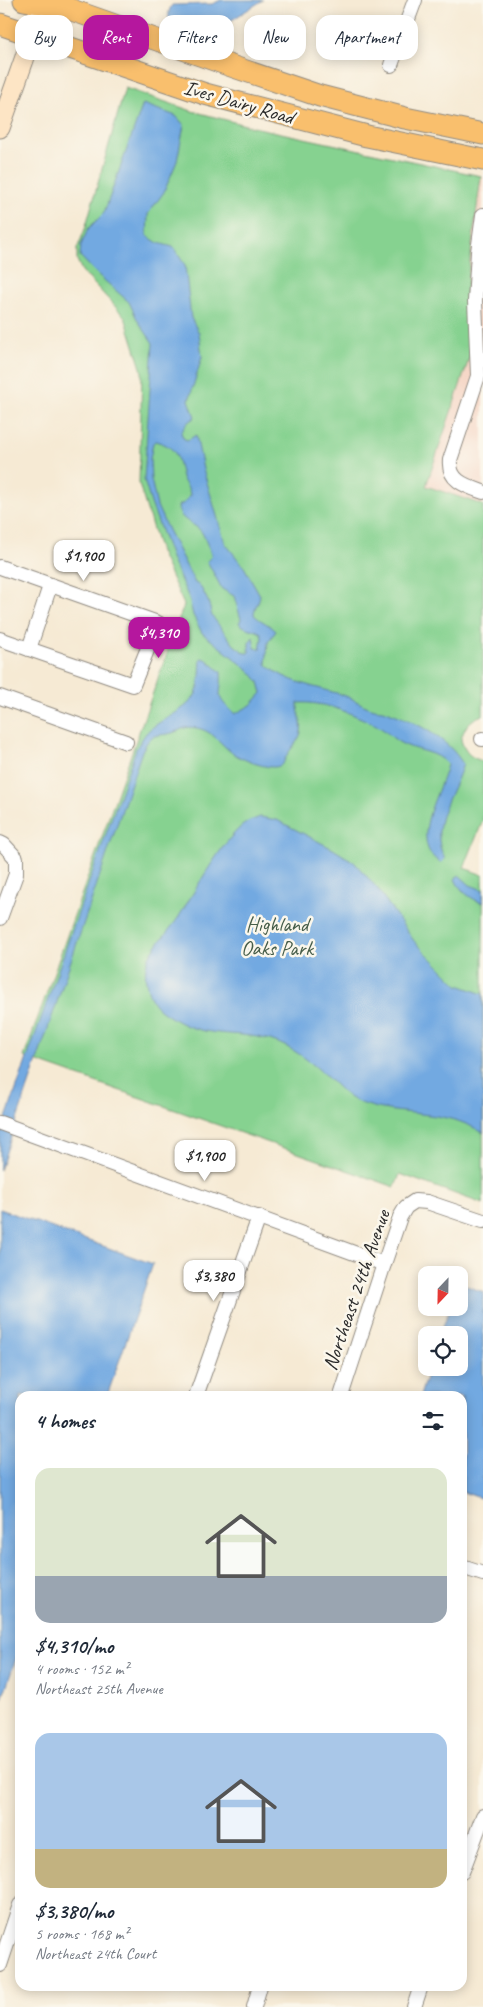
<!DOCTYPE html>
<meta charset="utf-8">
<style>
:root{--surface:#fff;--page:#f2f2f3;--text:#1f2937;--muted:#747a83;--accent:#b5179e}
body{margin:0;font-family:Caveat,sans-serif;background:var(--page);color:var(--text);height:100vh;display:flex;flex-direction:column;font-size:19px;white-space:nowrap}
*{box-sizing:border-box;margin:0}
p{font-size:16px;color:var(--muted)}
.icon{flex:none;width:28px;height:28px;fill:none;stroke:currentColor;stroke-width:2;stroke-linecap:round;stroke-linejoin:round}
.map{position:relative;flex:1;overflow:hidden}
.sheet{position:absolute;left:15px;top:1391px;width:452px;height:600px;display:flex;flex-direction:column;background:var(--surface);border-radius:15px;box-shadow:0 2px 12px #0003}
.sheet>*{flex:none}
.hud{position:absolute;left:15px;top:15px;width:454px;height:45px;display:flex;gap:10px}
.needle{width:32px;rotate:202deg}
.tools{position:absolute;left:418px;top:1266px;display:grid;gap:10px}
.tools a{display:grid;place-items:center;width:50px;height:50px;border-radius:10px;background:var(--surface);box-shadow:0 2px 12px #0003;font-size:25px}
.price{position:absolute;translate:-50% -42px;padding:0 11px;border-radius:10px;background:#fff;color:#222;font-size:16px;line-height:32px;filter:drop-shadow(0 1px 2px #0008)}
.price::after{content:'';position:absolute;left:50%;top:30px;width:15px;height:11px;margin-left:-8px;background:inherit;clip-path:polygon(0 0,100% 0,50% 100%)}
.price.selected{background:var(--accent);color:#fff}
ul{padding:0;list-style:none}
li{display:grid;align-content:center;gap:10px;height:265px;padding:0 20px}
li span{display:grid;place-items:center;height:155px;border-radius:15px;color:#555}
li>.icon{margin-inline-start:auto}
span .icon{width:90px;height:90px;fill:#fffc;stroke-width:1}
li b{font-size:21px}
h2{display:flex;justify-content:space-between;align-items:center;height:60px;padding:0 20px;font-size:21px}
.chip{padding:0 18px;border-radius:15px;background:var(--surface);box-shadow:0 2px 12px #0003;font-size:18px;line-height:45px}
.chip.selected{background:var(--accent);color:#fff}
.map>svg:first-child{display:block}
</style>
<div class="map">
<svg width="483" height="2007" viewBox="0 0 483 2007">
<rect width="100%" height="100%" fill="#fbf7ec"/>
<filter id="ink" filterUnits="userSpaceOnUse"><feTurbulence type="fractalNoise" baseFrequency=".02" numOctaves="2"/><feDisplacementMap in="SourceGraphic" scale="10" xChannelSelector="R" yChannelSelector="G"/><feConvolveMatrix kernelMatrix="1 2 1 2 8 2 1 2 1" color-interpolation-filters="sRGB"/></filter>
<filter id="wash" filterUnits="userSpaceOnUse"><feTurbulence type="fractalNoise" baseFrequency=".0096" numOctaves="4" result="noise"/><feDisplacementMap in="SourceGraphic" scale="20" xChannelSelector="R" yChannelSelector="G"/><feGaussianBlur stdDeviation="1.12" result="paint"/><feColorMatrix in="noise" values="0 0 0 0 0 0 0 0 0 0 0 0 0 0 0 0 0 1.4 0 .05"/><feComposite in="paint" operator="in"/></filter>
<g filter="url(#wash)">
<rect width="100%" height="100%" fill="#f6ead4"/>
<polygon fill="#f5d3c2" points="481,176 483,177 483,505 426,486 472,350 466,292"/>
<path fill="#86d290" stroke="#587e5e" d="M 125,88 L 192,111 L 253,127 L 481,176 L 466,292 L 472,350 L 426,486 L 483,505 L 483,715 C 470,719 464,727 461,740 C 465,752 470,758 483,761 L 483,820 L 464,868 L 483,875 L 483,1204 L 400,1174 L 395,1187 L 24,1057 L 184,605 L 160,552 L 139,484 L 142,371 L 125,317 L 82,271 L 77,260 L 77,249 L 85,229 Z"/>
<g fill="#72a9e1" stroke="#4e6a86" fill-rule="evenodd">
<path d="M 221,0 L 263,0 L 224,25 L 194,25 L 187,35 L 173,30 C 169,21 166,14 172,5 L 212,4 Z"/>
<path d="M 143,104 L 176,116 L 184,125 L 177,161 L 164,192 L 148,214 L 147,236 L 158,243 L 173,247 L 185,265 L 191,318 L 199,333 L 202,357 L 189,400 L 195,417 L 187,423 L 181,433 L 184,439 L 188,440 L 196,435 L 203,469 L 225,543 L 244,567 L 260,595 C 259,603 254,607 254,615 C 261,622 270,624 276,631 L 268,642 L 266,664 C 286,683 318,687 343,695 C 353,698 361,705 371,708 C 376,710 381,709 386,711 C 414,721 448,738 463,764 C 453,796 427,827 445,859 L 441,863 C 406,843 442,791 447,764 C 435,751 420,752 405,745 C 394,741 387,731 376,725 C 353,714 324,701 298,703 C 297,713 303,721 301,732 C 299,741 291,748 287,755 C 285,759 284,763 281,765 C 272,772 240,759 231,752 C 221,744 214,733 201,729 C 183,724 183,731 168,734 C 151,736 151,735 142,751 L 0,1170 L 0,1135 L 136,749 C 141,741 145,732 153,727 C 166,717 184,711 194,697 C 201,687 200,670 201,658 L 206,659 L 221,672 C 223,698 212,694 235,714 L 251,705 L 262,693 L 259,682 L 250,671 L 202,633 L 193,615 L 189,598 L 173,563 L 151,503 L 144,480 L 153,343 L 138,321 L 129,302 L 96,273 L 80,256 L 81,245 L 88,229 L 104,213 ZM 155,441 C 178,447 177,457 182,477 C 184,484 189,486 190,495 L 184,503 L 178,506 C 178,519 191,522 199,529 C 204,534 205,540 208,546 C 210,551 212,552 211,557 L 207,561 L 222,589 L 234,596 L 241,619 L 239,623 C 246,630 253,628 261,633 L 262,638 L 260,649 L 255,648 L 253,637 L 249,643 L 249,653 L 245,653 L 234,645 L 212,616 L 208,601 L 200,586 L 195,583 L 166,526 L 157,506 L 151,479 L 150,459 L 153,443 Z"/>
<path d="M 260,817 L 277,820 L 333,849 L 354,862 L 377,888 L 414,941 L 458,985 L 483,994 L 483,1133 C 445,1107 397,1119 356,1101 C 346,1097 338,1087 330,1080 C 313,1063 293,1047 270,1040 C 236,1030 204,1039 172,1018 C 159,1010 152,1005 148,990 C 145,980 144,967 149,957 C 156,944 170,930 178,918 C 194,893 224,837 246,823 C 250,820 256,819 260,817 Z"/>
<path d="M 459,875 L 470,885 L 483,890 L 483,903 C 471,899 460,891 455,879 Z"/>
<polygon points="0,1209 153,1264 107,1396 20,1396 20,1647 0,1705"/>
<polygon points="459,1283 483,1292 483,1499 463,1492 462,1396 420,1396 429,1368 459,1368 459,1335 440,1335 450,1308 459,1308"/>
</g>
</g>
<g filter="url(#ink)">
<g fill="none" stroke-linecap="round" stroke-linejoin="round">
<g stroke="#908a80" stroke-width="16">
<g id="street">
<polyline points="391,65 415,0"/>
<path d="M 483,215 L 478,252 L 475,301 L 478,376 L 450,460 C 448,481 466,486 483,492"/>
<polyline points="0,567 158,623 133,685 0,639"/>
<polyline points="29,649 50,586"/>
<polyline points="0,697 126,742"/>
<polyline points="482,739 483,739"/>
<polyline points="0,843 4,845 16,858 16,874 0,918"/>
<polyline points="0,1123 384,1264"/>
<polyline points="196,1396 259,1217"/>
<polyline points="341,1396 384,1264 400,1217 406,1207 415,1201 427,1202 483,1221"/>
<polyline points="462,1567 483,1574"/>
<polyline points="462,1872 483,1816"/>
<polyline points="0,1965 20,1905"/>
<polyline points="254,2007 260,1986"/>
<polyline points="414,2007 421,1986"/>
</g>
</g>
<g stroke="#908a80" stroke-width="21">
<polyline id="secondary" points="0,128 25,57 42,0"/>
</g>
<g stroke="#908a80" stroke-width="23">
<g id="primary">
<polyline points="24,0 69,9 234,67 320,96 405,118 483,134"/>
<polyline points="0,24 205,94 367,136 483,160"/>
</g>
</g>
<use href="#street" stroke="#fff" stroke-width="14"/>
<use href="#secondary" stroke="#fde5c5" stroke-width="19"/>
<use href="#primary" stroke="#f9bf6d" stroke-width="21"/>
</g>
</g>
<g text-anchor="middle" stroke-width="5" stroke-linejoin="round" paint-order="stroke">
<g font-size="21" fill="#2b2b2b" stroke="#fbf7ec">
<text transform="translate(239 102) rotate(16)" y="7">Ives Dairy Road</text>
<text transform="translate(356 1290) rotate(-71)" y="7">Northeast 24th Avenue</text>
</g>
<g font-size="21" fill="#465d49" stroke="#fbf7ec">
<text x="277" y="931">Highland<tspan x="277" dy="24">Oaks Park</tspan></text>
</g>
</g>
</svg>
<div class="tools">
<a><svg class="needle" viewBox="-14 -14 28 28"><path d="M0-13l5 13h-10z" fill="#e53935"/><path d="M0 13l5-13h-10z" fill="#747a83"/></svg></a>
<a><svg class="icon" aria-label="locate" viewBox="0 0 24 24"><circle cx="12" cy="12" r="6"/><path d="M12 2v4M12 18v4M2 12h4M18 12h4"/></svg></a>
</div>
<b class="price" style="left:84px;top:582px">$1,900</b>
<b class="price selected" style="left:159px;top:659px">$4,310</b>
<b class="price" style="left:205px;top:1182px">$1,900</b>
<b class="price" style="left:214px;top:1302px">$3,380</b>
<div class="hud">
<a class="chip">Buy</a>
<a class="chip selected">Rent</a>
<a class="chip">Filters</a>
<a class="chip">New</a>
<a class="chip">Apartment</a>
</div>
<section class="sheet">
<h2>4 homes<svg class="icon" aria-label="filters" viewBox="0 0 24 24"><path d="M4 7h16M4 17h16"/><circle cx="9" cy="7" r="2"/><circle cx="15" cy="17" r="2"/></svg></h2>
<ul>
<li><span style="background:linear-gradient(#dfe7d0 70%,#9aa5b1 0)"><svg class="icon" aria-label="home" viewBox="0 0 24 24"><path d="M3 11l9-7 9 7M6 9v11h12V9"/></svg></span><div><b>$4,310/mo</b><p>4 rooms · 152 m²</p><p>Northeast 25th Avenue</p></div></li>
<li><span style="background:linear-gradient(#a9c7e8 75%,#c2b280 0)"><svg class="icon" aria-label="home" viewBox="0 0 24 24"><path d="M3 11l9-7 9 7M6 9v11h12V9"/></svg></span><div><b>$3,380/mo</b><p>5 rooms · 168 m²</p><p>Northeast 24th Court</p></div></li>
</ul>
</section>
</div>
